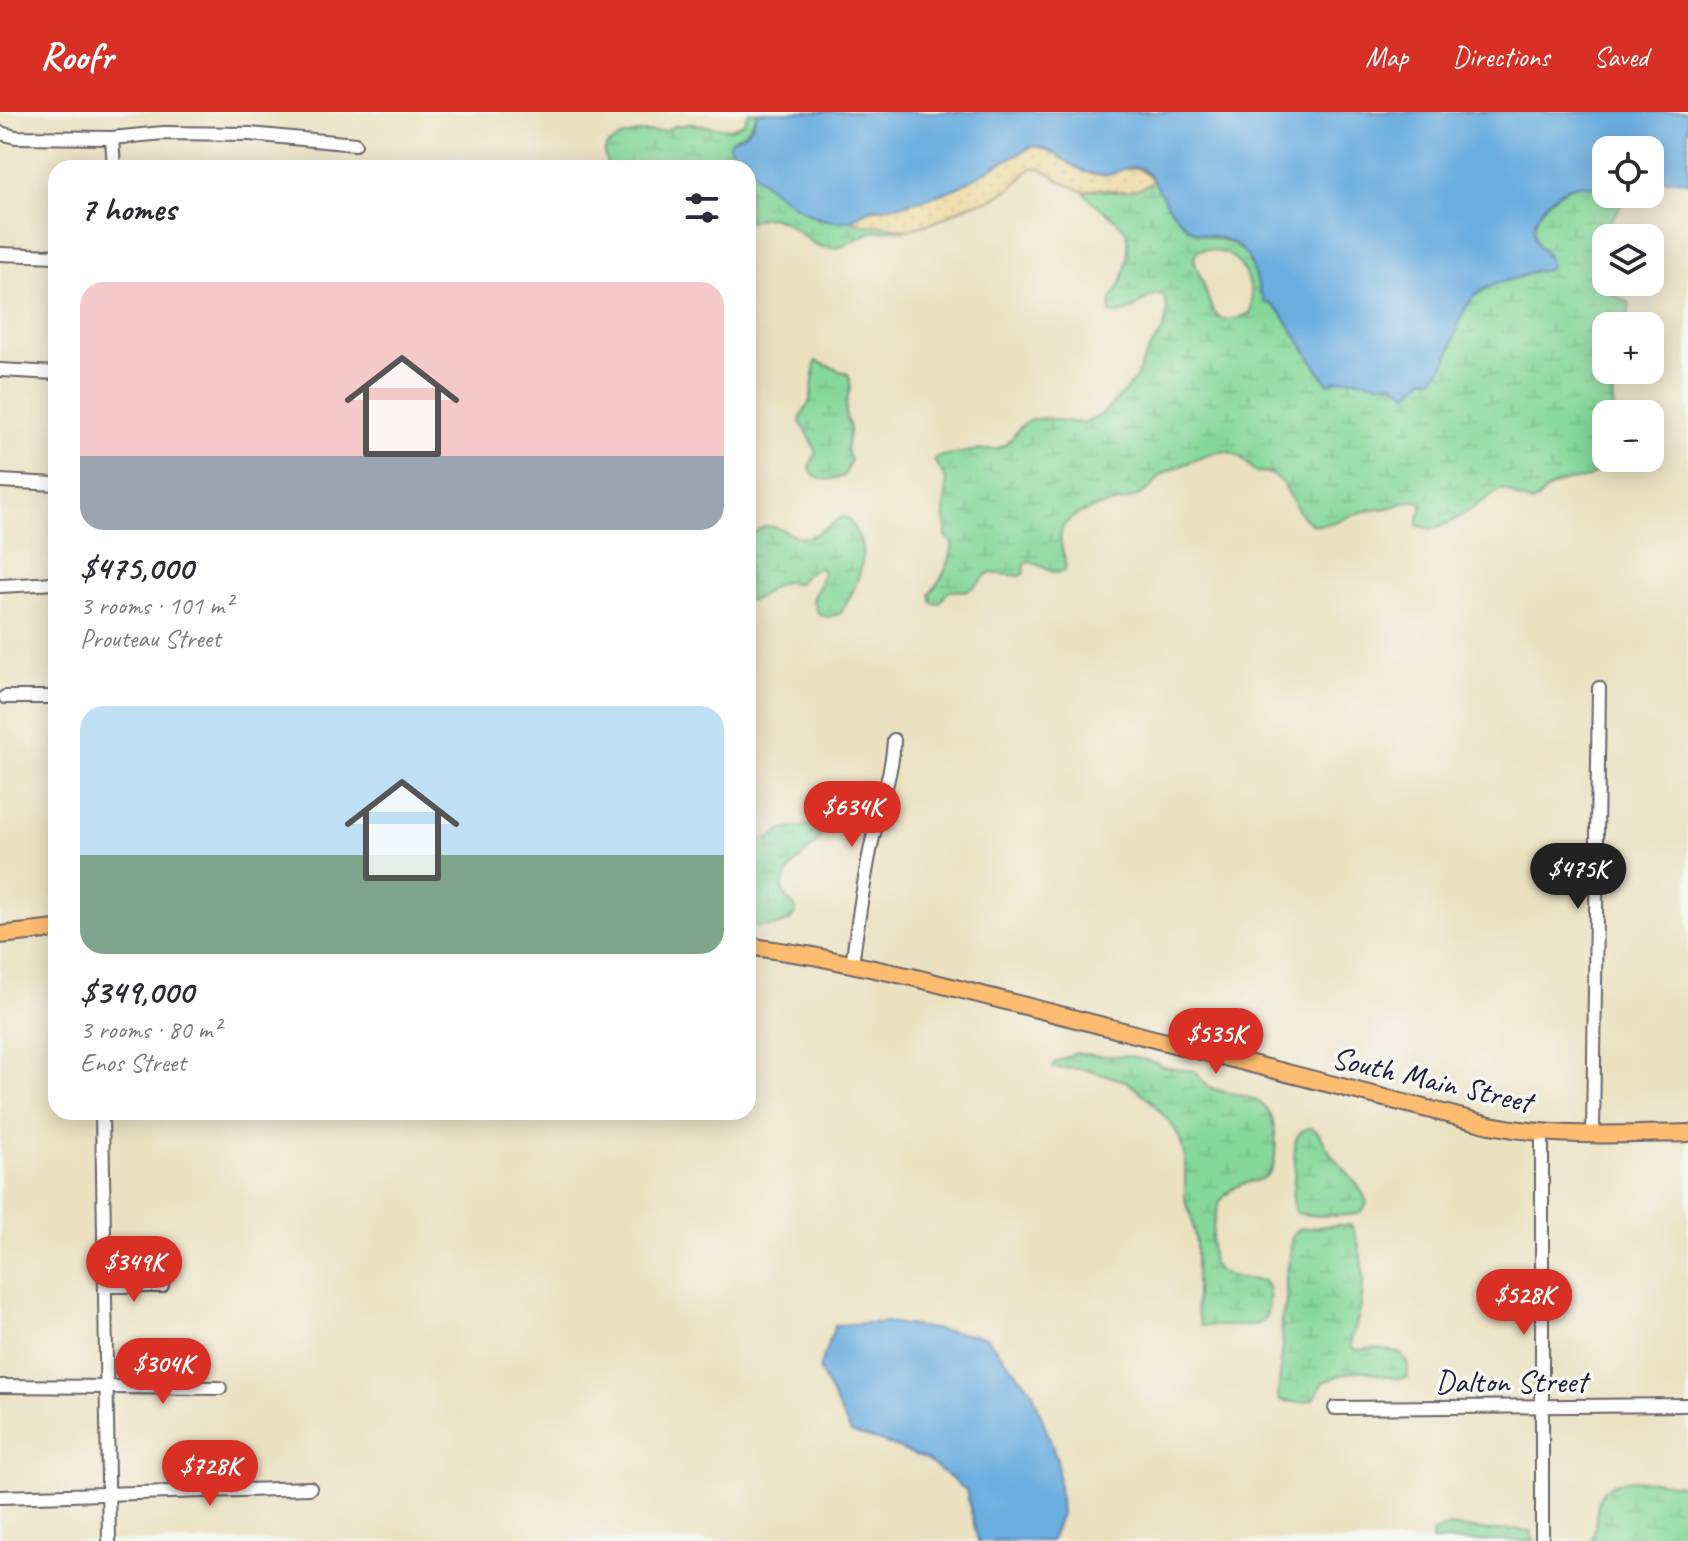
<!DOCTYPE html>
<meta charset="utf-8">
<style>
:root{--surface:#fff;--page:#f2f2f3;--text:#2b2b33;--muted:#7c7c81;--accent:#d93025}
body{margin:0;font-family:Caveat,sans-serif;background:var(--page);color:var(--text);height:100vh;display:flex;flex-direction:column;font-size:30px;white-space:nowrap}
*{box-sizing:border-box;margin:0}
p{font-size:26px;color:var(--muted)}
.icon{flex:none;width:44px;height:44px;fill:none;stroke:currentColor;stroke-width:2;stroke-linecap:round;stroke-linejoin:round}
.map{position:relative;flex:1;overflow:hidden}
.side{position:absolute;left:48px;top:48px;width:708px;height:960px;display:flex;flex-direction:column;background:var(--surface);border-radius:24px;box-shadow:0 4px 20px #0003}
.side>*{flex:none}
.tools{position:absolute;left:1592px;top:24px;display:grid;gap:16px}
.tools a{display:grid;place-items:center;width:72px;height:72px;border-radius:16px;background:var(--surface);box-shadow:0 4px 20px #0003;font-size:40px}
.price{position:absolute;translate:-50% -68px;padding:0 18px;border-radius:28px;background:var(--accent);color:#fff;font-size:26px;line-height:52px;filter:drop-shadow(0 2px 4px #0008)}
.price::after{content:'';position:absolute;left:50%;top:48px;width:24px;height:18px;margin-left:-12px;background:inherit;clip-path:polygon(0 0,100% 0,50% 100%)}
.price.on{background:#222;color:#fff}
ul{padding:0;list-style:none}
li{display:grid;align-content:center;gap:16px;height:424px;padding:0 32px}
li span{display:grid;place-items:center;height:248px;border-radius:24px;color:#555}
li>.icon{margin-inline-start:auto}
span .icon{width:144px;height:144px;fill:#fffc;stroke-width:1}
li b{font-size:34px}
h2{display:flex;justify-content:space-between;align-items:center;height:96px;padding:0 32px;font-size:34px}
header{display:flex;align-items:center;gap:48px;box-sizing:border-box;height:112px;padding:0 40px;background:var(--accent);color:#fff}
header strong{font-size:38px}
nav{display:flex;gap:44px;margin-inline-start:auto;font-size:28px}
.map>svg:first-child{display:block}
</style>
<header>
<strong>Roofr</strong>
<nav><a>Map</a><a>Directions</a><a>Saved</a></nav>
</header>
<div class="map">
<svg width="1688" height="1429" viewBox="0 0 1688 1429">
<defs>
<pattern id="wetland-marsh" width="20" height="14" patternUnits="userSpaceOnUse" patternTransform="scale(2)"><rect width="20" height="14" fill="#85d899"/><path d="M1 5h8M5 5V1M11 12h8M15 12V8" fill="none" stroke="#73b985"/></pattern>
<pattern id="sand-dots" width="8" height="8" patternUnits="userSpaceOnUse" patternTransform="scale(2)"><rect width="8" height="8" fill="#eeda9e"/><path d="M2 2h.1M6 6h.1" fill="none" stroke="#ccbb89" stroke-width="1.8" stroke-linecap="round"/></pattern>
</defs>
<rect width="100%" height="100%" fill="#f6f6f2"/>
<filter id="ink" filterUnits="userSpaceOnUse"><feTurbulence type="fractalNoise" baseFrequency=".0125" numOctaves="2"/><feDisplacementMap in="SourceGraphic" scale="16" xChannelSelector="R" yChannelSelector="G"/><feConvolveMatrix kernelMatrix="1 2 1 2 8 2 1 2 1" color-interpolation-filters="sRGB"/></filter>
<filter id="wash" filterUnits="userSpaceOnUse"><feTurbulence type="fractalNoise" baseFrequency=".006" numOctaves="4" result="noise"/><feDisplacementMap in="SourceGraphic" scale="32" xChannelSelector="R" yChannelSelector="G"/><feGaussianBlur stdDeviation="1.8" result="paint"/><feColorMatrix in="noise" values="0 0 0 0 0 0 0 0 0 0 0 0 0 0 0 0 0 1.4 0 .05"/><feComposite in="paint" operator="in"/></filter>
<g filter="url(#wash)">
<rect width="100%" height="100%" fill="#ebe1c0"/>
<g fill="url(#wetland-marsh)" stroke="#547d6a" stroke-width="2" fill-rule="evenodd">
<path d="M 749,0 L 758,0 C 751,15 747,21 731,27 L 745,53 L 758,63 L 765,72 L 798,96 L 818,107 L 836,109 L 852,108 L 865,113 L 880,113 L 908,118 C 896,119 880,117 869,121 C 855,125 844,138 828,136 C 797,132 785,90 748,111 L 748,56 L 691,56 L 689,54 L 675,56 L 608,56 L 604,42 L 606,35 L 621,25 L 637,21 L 665,19 L 674,14 L 691,12 L 731,17 L 744,11 Z"/>
<path d="M 1154,69 L 1166,90 L 1187,115 L 1196,121 L 1232,131 L 1246,142 L 1257,164 L 1260,181 L 1282,202 L 1328,272 C 1345,264 1357,267 1374,270 C 1384,271 1391,271 1400,275 L 1425,266 L 1448,244 L 1462,201 L 1473,185 L 1499,169 L 1520,165 L 1535,159 L 1546,159 L 1548,143 C 1543,139 1538,134 1535,128 C 1525,104 1559,75 1580,73 C 1588,72 1598,76 1606,78 L 1606,82 L 1626,82 L 1626,88 L 1610,109 L 1608,126 L 1606,126 L 1606,170 L 1614,170 L 1612,181 L 1615,184 L 1630,191 L 1628,208 L 1625,214 L 1606,214 L 1606,258 L 1617,258 L 1612,277 L 1614,302 L 1606,302 C 1606,324 1611,362 1582,367 C 1573,369 1566,368 1557,372 C 1547,376 1542,385 1532,391 L 1518,386 L 1506,378 L 1500,378 L 1453,409 L 1433,417 L 1418,414 L 1418,405 L 1423,393 L 1419,389 C 1410,388 1404,391 1395,394 C 1381,398 1366,397 1353,403 C 1342,407 1328,414 1317,413 C 1294,411 1292,367 1267,361 C 1263,360 1259,360 1255,360 C 1245,349 1236,337 1219,340 C 1209,342 1171,357 1162,363 C 1156,366 1155,372 1150,376 C 1143,382 1131,387 1122,389 C 1104,394 1071,398 1062,417 C 1056,429 1068,446 1065,459 C 1051,465 1041,451 1028,449 L 1024,455 L 1024,461 L 1020,464 L 989,461 C 982,466 976,476 967,478 C 961,480 952,476 947,481 C 943,484 942,489 939,492 L 932,491 L 930,482 C 943,464 949,455 953,433 L 946,424 C 947,415 944,407 944,398 C 947,370 951,372 934,348 L 935,346 C 949,342 963,341 977,338 C 985,337 993,339 1001,335 C 1015,330 1016,312 1032,308 C 1050,302 1074,316 1092,308 C 1103,304 1129,275 1136,265 C 1141,257 1144,246 1149,238 C 1153,231 1160,225 1163,217 C 1167,206 1170,192 1162,182 C 1139,182 1135,207 1110,201 C 1109,184 1114,186 1120,173 C 1126,160 1132,130 1125,118 C 1114,102 1094,95 1084,80 C 1095,75 1105,79 1116,80 C 1131,80 1142,77 1154,69 ZM 1204,137 C 1212,138 1222,139 1229,143 C 1247,154 1256,182 1250,201 C 1220,216 1214,207 1205,177 C 1202,167 1196,157 1194,146 L 1197,139 Z"/>
<path d="M 816,249 L 848,262 C 856,278 838,294 850,315 L 846,338 L 851,348 L 844,364 C 834,368 810,371 810,354 C 810,352 814,345 816,342 C 813,329 808,321 800,310 C 801,300 809,295 811,284 C 814,272 812,261 816,249 Z"/>
<path d="M 842,405 L 848,406 C 853,415 861,425 862,436 C 865,459 852,483 840,502 L 828,505 L 819,503 L 812,487 L 819,474 L 823,460 L 819,455 L 806,462 L 798,471 C 792,471 784,468 778,472 C 766,478 763,486 748,489 L 748,425 C 753,422 759,416 765,415 C 778,411 793,428 808,425 C 821,422 832,411 842,405 Z"/>
<path d="M 813,713 L 823,714 L 824,716 C 818,737 802,741 790,758 C 786,763 784,771 782,777 L 787,787 L 796,797 C 794,818 763,815 748,813 L 748,736 L 756,728 L 770,727 L 781,718 Z"/>
<path d="M 1075,941 L 1102,944 L 1131,944 L 1156,951 L 1162,955 L 1194,959 C 1199,964 1205,973 1211,976 C 1232,984 1257,980 1270,1002 C 1277,1014 1278,1051 1269,1061 C 1260,1072 1241,1068 1231,1078 C 1227,1082 1221,1087 1219,1092 C 1214,1105 1206,1147 1217,1157 C 1224,1166 1252,1167 1264,1169 C 1273,1180 1269,1198 1263,1210 L 1250,1214 L 1201,1214 L 1196,1196 L 1196,1131 L 1191,1104 L 1185,1088 L 1185,1045 L 1180,1027 L 1173,1014 L 1149,987 L 1126,969 L 1083,957 L 1053,956 L 1054,951 Z"/>
<path d="M 1311,1016 C 1322,1020 1324,1033 1331,1042 C 1344,1059 1359,1070 1367,1090 C 1365,1096 1364,1099 1358,1101 C 1348,1105 1307,1104 1296,1101 C 1289,1086 1295,1070 1295,1054 C 1295,1044 1292,1031 1299,1022 C 1303,1017 1306,1017 1311,1016 Z"/>
<path d="M 1337,1113 L 1351,1113 C 1364,1139 1366,1175 1359,1203 C 1356,1214 1352,1223 1351,1234 L 1355,1238 L 1379,1236 L 1401,1242 L 1408,1253 L 1408,1265 C 1394,1270 1377,1260 1362,1259 C 1349,1258 1335,1266 1323,1270 C 1320,1274 1319,1280 1316,1284 C 1310,1293 1290,1290 1280,1288 L 1278,1284 L 1283,1233 L 1281,1209 L 1286,1191 L 1286,1163 L 1290,1147 L 1292,1123 L 1299,1117 Z"/>
<path d="M 1626,1368 L 1654,1369 L 1688,1374 L 1688,1423 L 1683,1429 L 1591,1429 C 1599,1413 1593,1387 1606,1376 C 1611,1373 1620,1370 1626,1368 Z"/>
<polygon points="1450,1414 1488,1419 1514,1417 1531,1420 1534,1429 1431,1429 1433,1420"/>
</g>
<path fill="url(#sand-dots)" stroke="#887e6c" stroke-width="2" d="M 1034,34 C 1059,39 1077,61 1103,63 C 1107,63 1112,61 1115,60 C 1135,53 1139,54 1154,69 C 1122,90 1109,70 1084,80 L 1061,69 L 1040,56 L 1031,56 L 1010,77 L 988,89 L 971,92 L 935,110 L 908,118 L 880,113 L 865,113 L 852,108 L 859,102 L 870,98 L 900,93 L 940,82 L 964,71 L 999,50 Z"/>
<g fill="#6aaddf" stroke="#46688d" stroke-width="2">
<path d="M 758,0 L 1688,0 L 1688,71 L 1678,68 L 1650,68 L 1650,38 L 1606,38 L 1606,78 C 1598,76 1588,72 1580,73 C 1558,75 1533,98 1534,121 C 1534,134 1549,141 1551,154 C 1545,160 1542,157 1534,159 C 1530,160 1526,163 1522,164 C 1505,170 1484,172 1472,187 C 1452,210 1456,245 1434,266 L 1425,266 L 1409,281 C 1403,279 1399,273 1393,271 C 1389,270 1383,271 1379,271 C 1359,269 1349,262 1328,272 L 1282,202 L 1271,192 L 1264,189 C 1251,161 1256,135 1218,125 C 1208,123 1197,123 1189,116 C 1182,111 1171,97 1165,89 C 1158,78 1153,62 1140,56 C 1128,51 1117,62 1105,63 C 1101,63 1097,62 1093,62 C 1073,59 1051,32 1033,35 C 1029,35 1026,38 1022,40 C 1002,49 984,61 964,72 C 945,82 923,88 901,93 C 891,95 881,95 871,97 C 863,99 857,106 850,108 C 811,119 748,61 728,32 C 733,25 737,26 744,22 C 752,17 755,8 758,0 Z"/>
<polygon points="887,1210 986,1225 1032,1278 1057,1347 1061,1401 1051,1429 978,1429 966,1378 927,1348 880,1329 851,1321 819,1257 835,1213"/>
</g>
</g>
<g filter="url(#ink)">
<g fill="none" stroke-linecap="round" stroke-linejoin="round">
<g stroke="#68656a" stroke-width="16">
<g id="minor">
<polyline points="0,21 16,25 112,26 163,21 250,22 355,32"/>
<polyline points="112,26 114,56"/>
<polyline points="0,142 56,144"/>
<polyline points="0,258 56,261"/>
<polyline points="0,369 56,372"/>
<polyline points="0,474 56,471"/>
<polyline points="5,585 56,585"/>
<path d="M 852,852 C 858,811 863,770 872,730 C 879,696 892,663 894,628"/>
<polyline points="102,1000 109,1429"/>
<polyline points="1593,1022 1599,576"/>
<polyline points="106,1174 162,1174"/>
<polyline points="0,1274 220,1276"/>
<polyline points="1335,1296 1688,1293"/>
<polyline points="0,1385 310,1376"/>
<polyline points="1542,1429 1542,1021"/>
</g>
</g>
<g stroke="#68656a" stroke-width="20">
<g id="major">
<polyline points="0,823 56,817"/>
<path d="M 748,834 L 813,844 L 912,865 L 1490,1013 C 1540,1023 1588,1023 1638,1022 C 1655,1021 1671,1022 1688,1021"/>
</g>
</g>
<use href="#minor" stroke="#fff" stroke-width="12"/>
<use href="#major" stroke="#fdbc70" stroke-width="16"/>
</g>
</g>
<g text-anchor="middle" stroke-width="7" stroke-linejoin="round" paint-order="stroke">
<g font-size="32" fill="#22223b" stroke="#f6f6f2">
<text transform="translate(1432 967) rotate(13)" y="11">South Main Street</text>
<text x="1511" y="1280">Dalton Street</text>
</g>
</g>
</svg>
<div class="tools">
<a><svg class="icon" aria-label="locate" viewBox="0 0 24 24"><circle cx="12" cy="12" r="6"/><path d="M12 2v4M12 18v4M2 12h4M18 12h4"/></svg></a>
<a><svg class="icon" aria-label="layers" viewBox="0 0 24 24"><path d="M12 4l9 5-9 5-9-5zM3 14l9 5 9-5"/></svg></a>
<a>+</a>
<a>−</a>
</div>
<b class="price" style="left:852px;top:737px">$634K</b>
<b class="price on" style="left:1578px;top:799px">$475K</b>
<b class="price" style="left:1216px;top:964px">$535K</b>
<b class="price" style="left:134px;top:1192px">$349K</b>
<b class="price" style="left:1524px;top:1225px">$528K</b>
<b class="price" style="left:163px;top:1294px">$304K</b>
<b class="price" style="left:210px;top:1396px">$728K</b>
<section class="side">
<h2>7 homes<svg class="icon" aria-label="filters" viewBox="0 0 24 24"><path d="M4 7h16M4 17h16"/><circle cx="9" cy="7" r="2"/><circle cx="15" cy="17" r="2"/></svg></h2>
<ul>
<li><span style="background:linear-gradient(#f6c9c9 70%,#9aa5b1 0)"><svg class="icon" aria-label="home" viewBox="0 0 24 24"><path d="M3 11l9-7 9 7M6 9v11h12V9"/></svg></span><div><b>$475,000</b><p>3 rooms · 101 m²</p><p>Prouteau Street</p></div></li>
<li><span style="background:linear-gradient(#bfe0f5 60%,#7fa58c 0)"><svg class="icon" aria-label="home" viewBox="0 0 24 24"><path d="M3 11l9-7 9 7M6 9v11h12V9"/></svg></span><div><b>$349,000</b><p>3 rooms · 80 m²</p><p>Enos Street</p></div></li>
</ul>
</section>
</div>
